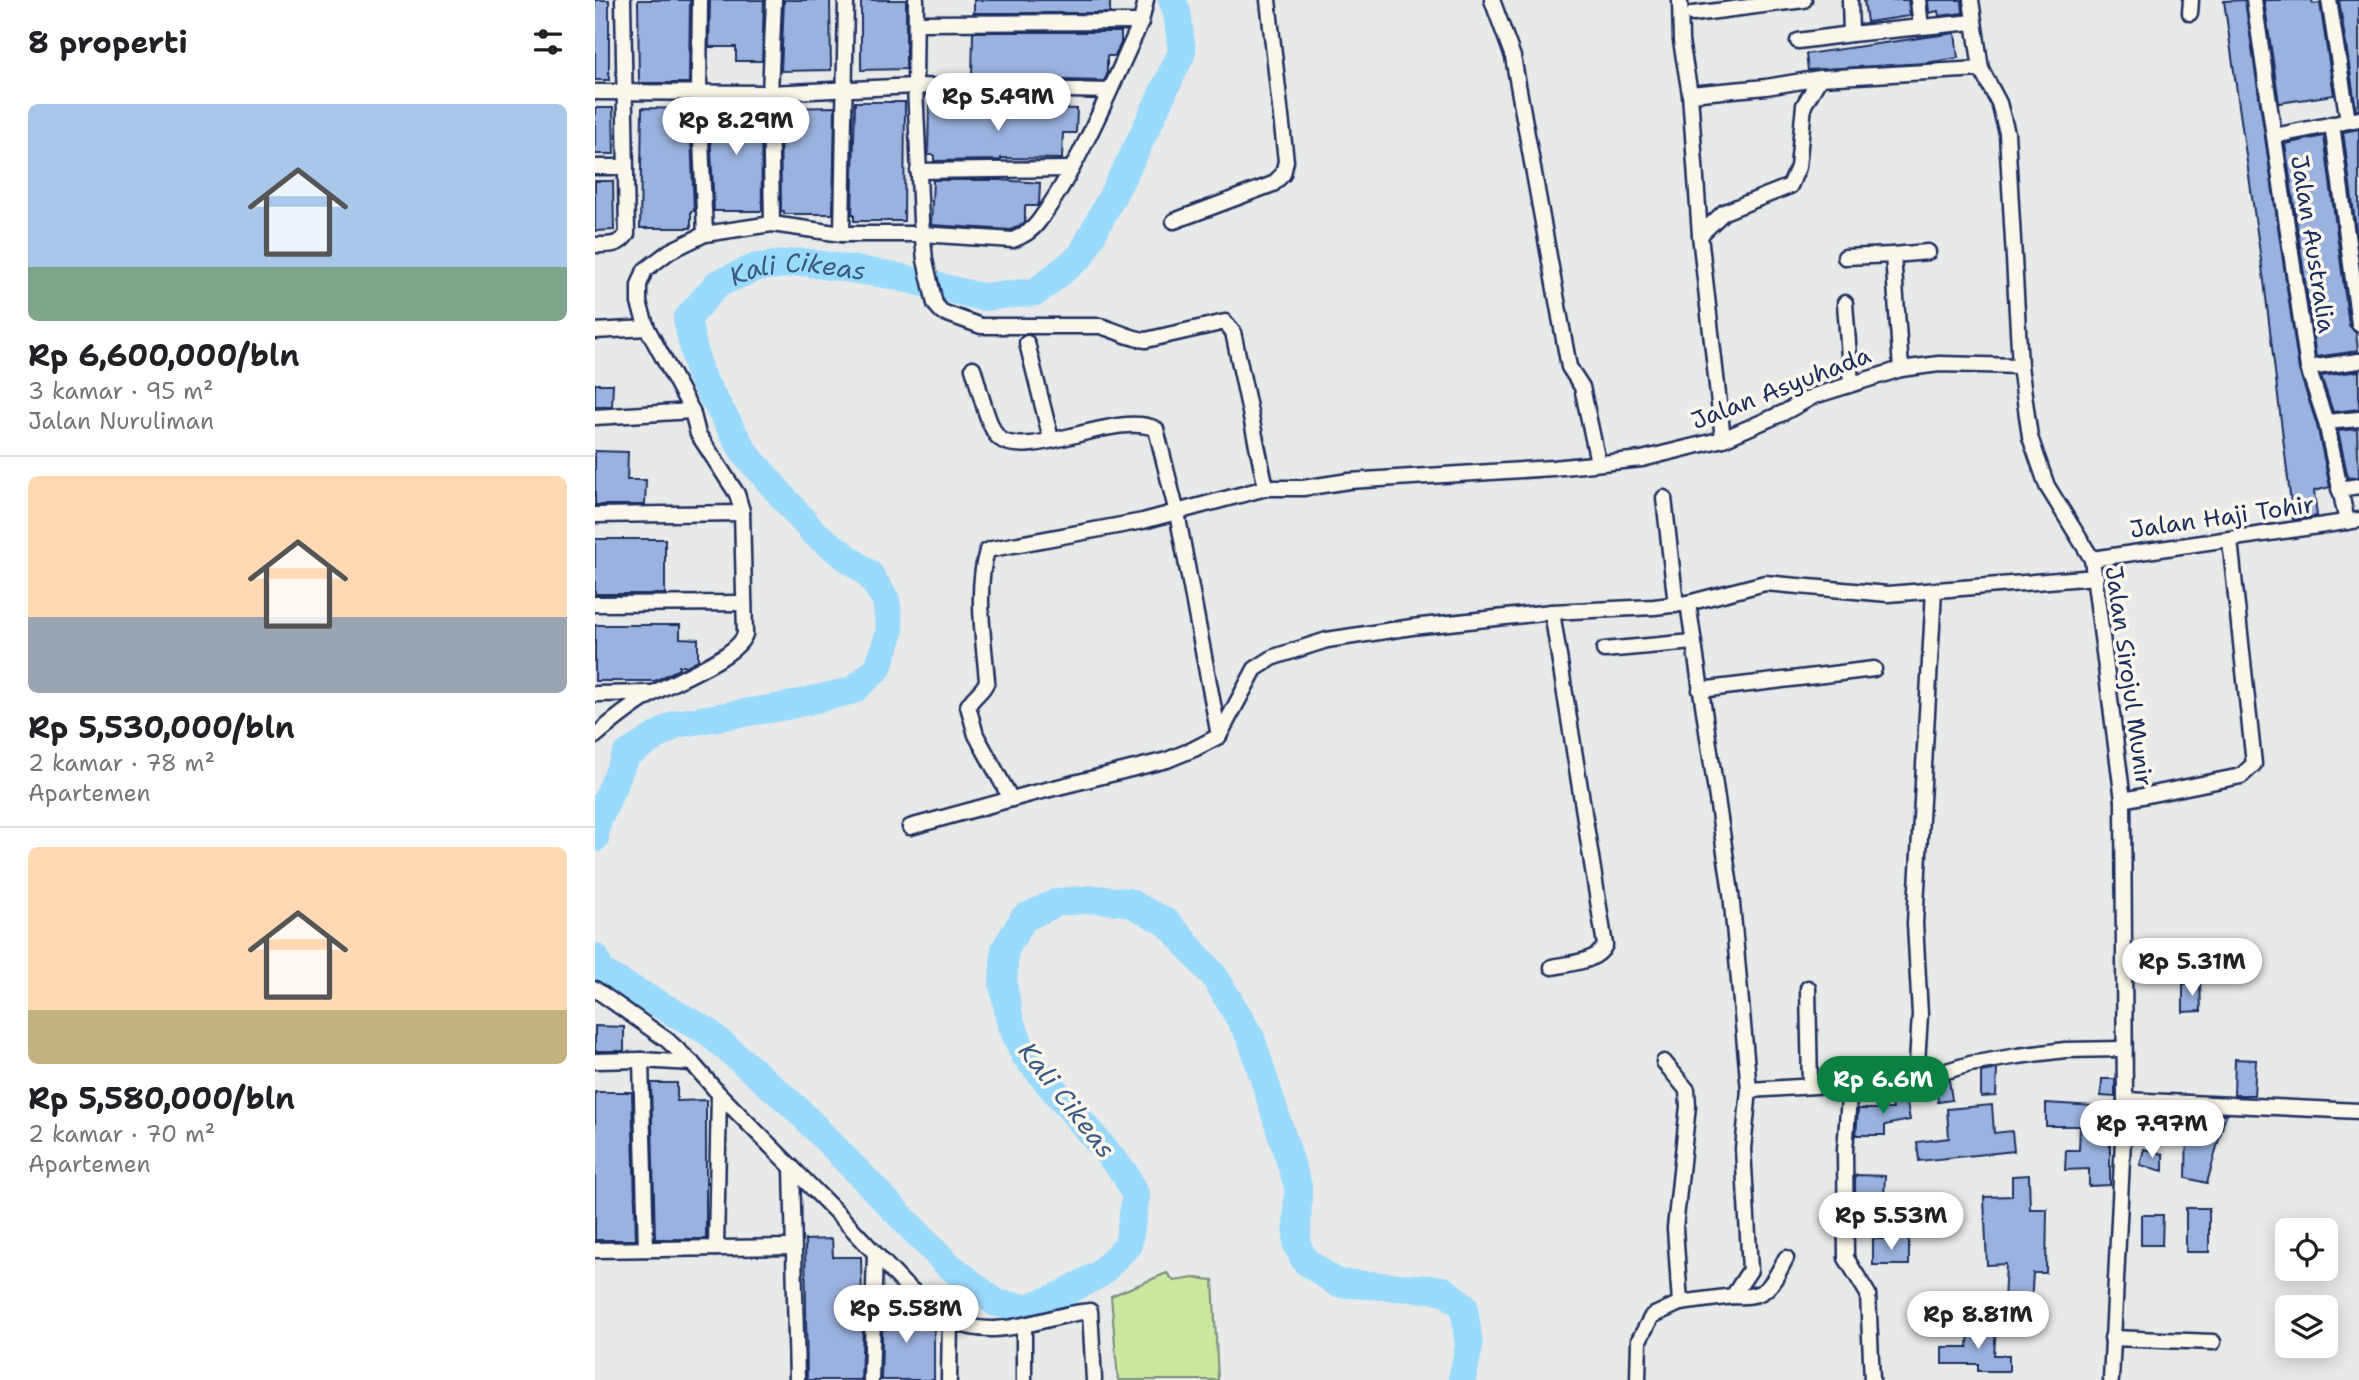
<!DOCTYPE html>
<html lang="id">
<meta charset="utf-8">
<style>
:root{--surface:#fff;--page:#f6f6f6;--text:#202124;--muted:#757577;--line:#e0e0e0;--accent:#0b8043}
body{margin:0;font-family:"Shantell Sans",sans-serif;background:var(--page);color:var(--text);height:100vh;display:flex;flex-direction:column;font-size:26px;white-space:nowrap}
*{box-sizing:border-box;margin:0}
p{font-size:23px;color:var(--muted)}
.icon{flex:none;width:38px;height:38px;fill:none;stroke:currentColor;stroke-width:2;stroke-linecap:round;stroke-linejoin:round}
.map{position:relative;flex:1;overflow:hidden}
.side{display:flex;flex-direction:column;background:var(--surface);width:595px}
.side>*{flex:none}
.tools{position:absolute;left:1680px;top:1218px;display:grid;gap:14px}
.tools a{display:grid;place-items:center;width:63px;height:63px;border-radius:10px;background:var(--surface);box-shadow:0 4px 18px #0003;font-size:35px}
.price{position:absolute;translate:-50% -60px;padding:0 16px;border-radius:24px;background:#fff;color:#222;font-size:23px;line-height:46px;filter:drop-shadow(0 2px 4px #0008)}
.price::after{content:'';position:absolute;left:50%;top:42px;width:21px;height:16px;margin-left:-10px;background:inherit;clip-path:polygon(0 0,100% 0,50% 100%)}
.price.selected{background:var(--accent);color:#fff}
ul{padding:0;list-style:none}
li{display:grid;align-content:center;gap:14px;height:371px;padding:0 28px}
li+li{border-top:2px solid var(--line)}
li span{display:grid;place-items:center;height:217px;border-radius:10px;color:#555}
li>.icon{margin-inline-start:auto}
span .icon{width:126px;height:126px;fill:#fffc;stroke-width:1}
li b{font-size:30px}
h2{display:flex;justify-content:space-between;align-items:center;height:84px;padding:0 28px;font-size:30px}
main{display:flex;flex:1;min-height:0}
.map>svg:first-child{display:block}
</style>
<main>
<section class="side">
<h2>8 properti<svg class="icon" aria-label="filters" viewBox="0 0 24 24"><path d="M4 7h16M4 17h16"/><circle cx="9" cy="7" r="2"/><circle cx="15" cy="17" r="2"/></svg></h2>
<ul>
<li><span style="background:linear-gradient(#a9c7e8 75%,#7fa58c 0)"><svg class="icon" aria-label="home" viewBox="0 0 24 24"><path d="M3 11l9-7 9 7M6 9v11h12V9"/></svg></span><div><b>Rp 6,600,000/bln</b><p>3 kamar · 95 m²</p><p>Jalan Nuruliman</p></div></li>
<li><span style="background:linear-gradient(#ffd9b3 65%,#9aa5b1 0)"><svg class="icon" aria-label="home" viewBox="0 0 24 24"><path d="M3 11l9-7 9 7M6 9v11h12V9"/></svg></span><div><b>Rp 5,530,000/bln</b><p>2 kamar · 78 m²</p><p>Apartemen</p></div></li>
<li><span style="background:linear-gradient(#ffd9b3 75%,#c2b280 0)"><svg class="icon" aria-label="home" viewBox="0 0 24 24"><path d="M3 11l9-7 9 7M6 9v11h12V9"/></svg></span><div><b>Rp 5,580,000/bln</b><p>2 kamar · 70 m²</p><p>Apartemen</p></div></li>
</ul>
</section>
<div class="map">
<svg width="1764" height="1380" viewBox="0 0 1764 1380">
<rect width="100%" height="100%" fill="#e8e9e9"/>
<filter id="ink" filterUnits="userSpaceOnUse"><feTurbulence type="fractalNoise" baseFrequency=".0143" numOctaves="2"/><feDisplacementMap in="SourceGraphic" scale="14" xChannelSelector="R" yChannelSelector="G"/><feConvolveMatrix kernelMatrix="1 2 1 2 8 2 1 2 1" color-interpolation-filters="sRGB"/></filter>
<g filter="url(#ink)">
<polygon fill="#cde89e" stroke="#748c7e" stroke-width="2" points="572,1273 579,1281 599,1278 618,1280 623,1380 523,1380 516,1296"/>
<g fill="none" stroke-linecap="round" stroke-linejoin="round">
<g stroke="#9adafc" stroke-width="28">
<path id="s1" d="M 0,838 L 1,825 L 31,755 L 81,724 L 192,706 L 259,690 L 283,668 L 295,631 L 291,600 L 274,574 L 218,532 L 150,453 L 104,373 L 92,319 L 122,284 L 162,267 L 208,262 L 295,275 L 387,297 L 441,292 L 486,256 L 538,156 L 587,52 L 582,12 L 577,0"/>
<polyline points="0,957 6,972 112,1031 200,1107 351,1263 401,1303 431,1308 460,1298 505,1274 533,1245 541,1196 530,1174 429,1054 415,1021 408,984 410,949 429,918 463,902 500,899 533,902 573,923 620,977 656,1038 703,1186 702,1245 710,1261 742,1283 848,1290 869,1306 874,1346 867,1380"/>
</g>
</g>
<g fill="#9bb2df" stroke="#1b2f5e" stroke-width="2">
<rect x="0" y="0" width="14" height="80"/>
<polygon points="43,0 95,0 94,83 44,83"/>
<polygon points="115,0 169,0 167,61 141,61 141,47 114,47"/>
<polygon points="189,0 235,0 236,70 186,71"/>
<polygon points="266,0 311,0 311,69 266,70"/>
<rect x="379" y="0" width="136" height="13"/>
<polygon points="1269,0 1313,0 1315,16 1272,22"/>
<polygon points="1333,0 1367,0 1368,13 1344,16 1343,11 1334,13"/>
<polygon points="1650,0 1704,370 1722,425 1735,487 1719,491 1722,516 1698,520 1669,281 1629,1"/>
<polygon points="1669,0 1717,0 1718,4 1725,3 1739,95 1684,103"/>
<polygon points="1744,0 1764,0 1764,110 1761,110"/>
<polygon points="378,32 526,32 526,43 520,56 512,56 512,75 509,81 377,78"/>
<polygon points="1360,33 1363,58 1330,63 1213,70 1211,54"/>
<polygon points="260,102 310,102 309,221 259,221 259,214 257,214"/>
<polygon points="117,105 166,105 167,211 119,211 114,109 117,109"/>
<polygon points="334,105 482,109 481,133 468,133 467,159 406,158 406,160 339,161 339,155 333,155"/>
<polygon points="240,107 238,214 189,214 189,211 186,211 185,108"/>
<polygon points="0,108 18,108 19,154 0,154"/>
<polygon points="47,108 95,109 99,211 96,211 96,228 45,228"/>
<polygon points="1764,129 1764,252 1748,132"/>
<polygon points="1729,136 1754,325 1761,333 1763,351 1721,357 1690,144"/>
<polygon points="338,180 405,180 445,183 444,204 442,206 430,206 430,223 416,230 336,225"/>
<polygon points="0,181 18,181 19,230 0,231"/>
<polygon points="1764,371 1764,409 1738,412 1726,376"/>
<polygon points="0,384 18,384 17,406 0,407"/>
<polygon points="1762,429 1764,477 1753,478 1743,431"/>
<polygon points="0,451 33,452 32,480 51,480 50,505 0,505"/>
<rect x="0" y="539" width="70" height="55"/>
<polygon points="0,625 85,625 85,638 103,639 103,660 92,666 84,666 84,669 60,681 0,681"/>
<polygon points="1605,983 1606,1011 1588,1012 1588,984"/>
<polygon points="0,1026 29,1027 29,1051 0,1051"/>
<polygon points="1640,1059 1661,1060 1659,1095 1639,1095"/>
<polygon points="1402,1069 1401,1096 1386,1097 1386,1072"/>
<polygon points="1507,1079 1520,1079 1520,1097 1506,1096"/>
<polygon points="1354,1080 1357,1100 1343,1102 1341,1084"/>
<polygon points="56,1083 82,1083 82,1101 111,1100 111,1239 60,1239"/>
<polygon points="1310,1091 1315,1120 1290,1125 1290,1135 1261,1135 1263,1109 1298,1109 1295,1094"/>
<polygon points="0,1092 37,1092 41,1240 0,1240"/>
<polygon points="1451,1103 1515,1107 1515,1185 1494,1186 1494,1169 1470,1170 1471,1150 1484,1150 1485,1126 1451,1126"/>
<polygon points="1397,1105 1399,1133 1417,1131 1419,1151 1324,1161 1322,1142 1354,1138 1352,1109"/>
<polygon points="1594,1113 1631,1114 1612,1183 1591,1178 1592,1123"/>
<polygon points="1549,1149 1568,1154 1568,1171 1545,1165"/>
<polygon points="1260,1175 1290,1176 1289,1196 1260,1195"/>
<polygon points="1434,1175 1435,1209 1452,1209 1451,1273 1438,1273 1435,1319 1408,1318 1411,1264 1392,1265 1389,1197 1417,1196 1417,1176"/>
<rect x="1591" y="1208" width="23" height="44"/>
<polygon points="1546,1215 1568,1215 1567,1245 1546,1245"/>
<polygon points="237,1239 238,1257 266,1257 267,1300 269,1300 266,1380 212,1380 210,1240"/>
<rect x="1278" y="1239" width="36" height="26"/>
<polygon points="1353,1297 1372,1298 1372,1323 1353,1323"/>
<polygon points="288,1300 310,1300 310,1318 335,1318 339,1321 339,1380 286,1380"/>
<polygon points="1374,1326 1401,1327 1399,1355 1414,1355 1414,1371 1383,1371 1383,1364 1347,1364 1347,1347 1373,1347"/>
</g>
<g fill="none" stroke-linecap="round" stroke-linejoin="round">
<g stroke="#1b2f5e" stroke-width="19">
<g id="minor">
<polyline points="105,0 104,93 110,234"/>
<path d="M 321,0 L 320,86 L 326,220 L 330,260 L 340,304 L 347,312 L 386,326 L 505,326 C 521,330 535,339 551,340 L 630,322 L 638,332 L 671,488"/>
<polyline points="897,0 918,57 974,367 987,387 1003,462"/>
<polyline points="1085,0 1086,41 1095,94 1105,235 1128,439"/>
<polyline points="1255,0 1256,34 1378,22"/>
<polyline points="1323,0 1326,27"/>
<polyline points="1376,0 1386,69 1404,103 1412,133 1425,366 1435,437 1452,486 1497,559 1528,800 1530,1100 1516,1380"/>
<polyline points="1659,0 1713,368 1731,422 1752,522"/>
<polyline points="1734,0 1753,121"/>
<polyline points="1595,13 1596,0"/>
<polyline points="1098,14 1209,0"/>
<polyline points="322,23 546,22"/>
<polyline points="1203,41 1256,34"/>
<polyline points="0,92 175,93 320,86 514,91"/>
<polyline points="1095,94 1171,87 1225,78"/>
<polyline points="1737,124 1764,324"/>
<polyline points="1679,136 1764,119"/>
<polyline points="0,167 30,167"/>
<polyline points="323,171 476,169"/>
<polyline points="579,221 678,184 688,174 691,161 673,0"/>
<polyline points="177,224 175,93 179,0"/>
<polyline points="247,234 251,0"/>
<polyline points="1105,235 1129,212 1195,186 1203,167 1209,105 1225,78 1386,69"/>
<path d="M 0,245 C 14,245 24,246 32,234 L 28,0"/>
<polyline points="1250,257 1298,255"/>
<polyline points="1250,303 1256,383"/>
<polyline points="0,331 52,328"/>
<polyline points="432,343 456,439"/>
<path d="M 378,368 C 383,383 393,429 404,438 C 433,462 522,410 561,429 L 582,513 L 624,736"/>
<polyline points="1713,368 1764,361"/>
<polyline points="1306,369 1298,255 1333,252"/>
<polyline points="0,417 97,411"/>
<polyline points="1731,422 1764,419"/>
<polyline points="1744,489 1764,486"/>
<polyline points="1069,498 1081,605"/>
<polyline points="0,515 147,513"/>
<polyline points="1497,559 1764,520"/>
<polyline points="0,604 149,603"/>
<polyline points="1009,650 1098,642"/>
<polyline points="1105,690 1279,669"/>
<polyline points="0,694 57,693"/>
<path d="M 0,736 C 18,721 36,706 57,694 C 78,681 143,657 150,634 L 147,511 L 142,494 L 103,434 L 97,411 L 52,328 L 44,303 L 44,285 L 50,270 L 75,251 L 110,234 L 177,224 L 247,234 L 327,234 L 418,240 C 429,235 437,231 444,221 C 485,165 517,85 546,22 L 551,0"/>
<path d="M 416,799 L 381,735 L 373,706 C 378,696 388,692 392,681 C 389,642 380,589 392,551 L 397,549 L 548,521 L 671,488 L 708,488 L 754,481 L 958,468 L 1047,459 L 1128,439 L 1188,413 L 1219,396 L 1306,369 L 1344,364 L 1425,366"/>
<polyline points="1528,800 1646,776 1659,764 1635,540"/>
<polyline points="315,827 435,794 572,760 599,749 624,736 660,669 679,657 732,640 817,627 957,612 1059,607 1093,603 1170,583 1293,594 1501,577"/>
<path d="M 957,967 C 974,963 1002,963 1010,945 L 957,612"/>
<polyline points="1213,988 1215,1086"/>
<path d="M 0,989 L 72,1040 L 97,1063 L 124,1094 L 247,1218 L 310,1285 C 325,1296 339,1310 354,1319 C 400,1344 449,1315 495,1311 L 499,1380"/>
<polyline points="46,1060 51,1249"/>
<polyline points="0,1061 46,1060 97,1063"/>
<polyline points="1069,1062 1092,1090 1093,1106 1080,1228 1085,1303"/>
<polyline points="1321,1080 1325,1015 1320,923 1339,591"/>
<polyline points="1255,1084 1250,1150 1251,1258 1273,1294 1277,1380"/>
<polyline points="1154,1090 1321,1080 1375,1064 1423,1056 1470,1050 1528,1049"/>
<polyline points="1530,1100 1764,1111"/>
<polyline points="197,1167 202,1380"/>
<polyline points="121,1248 124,1094"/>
<polyline points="0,1250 198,1247"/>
<path d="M 1138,1296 C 1172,1299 1176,1286 1191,1258"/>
<polyline points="1517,1338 1618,1342"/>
<polyline points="276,1380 280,1255"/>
<polyline points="354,1380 355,1319"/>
<polyline points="429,1380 429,1326"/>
<polyline points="1043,1380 1044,1340 1057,1316 1085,1303 1138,1296 1155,1270 1148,1149 1154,1090 1136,893 1093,603"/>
</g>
</g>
<use href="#minor" stroke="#fbf7ec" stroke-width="14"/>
</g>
</g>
<g text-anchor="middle" stroke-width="7" stroke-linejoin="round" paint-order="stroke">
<g font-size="24" fill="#1b2f5e" stroke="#fbf7ec">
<text transform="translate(1718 244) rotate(81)" y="8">Jalan Australia</text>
<text transform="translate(1186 388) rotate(-21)" y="8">Jalan Asyuhada</text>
<text transform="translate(1627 517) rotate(-8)" y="8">Jalan Haji Tohir</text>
<text transform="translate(1534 676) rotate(82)" y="8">Jalan Sirojul Munir</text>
</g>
<g font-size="26" font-style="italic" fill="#3b5a86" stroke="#fbf7ec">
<text dy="9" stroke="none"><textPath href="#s1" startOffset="915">Kali Cikeas</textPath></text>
<text transform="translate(472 1100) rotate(52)" y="9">Kali Cikeas</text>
</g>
</g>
</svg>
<div class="tools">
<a><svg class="icon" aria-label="locate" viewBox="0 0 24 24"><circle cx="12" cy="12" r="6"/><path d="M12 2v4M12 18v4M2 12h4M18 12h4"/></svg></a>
<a><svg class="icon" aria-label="layers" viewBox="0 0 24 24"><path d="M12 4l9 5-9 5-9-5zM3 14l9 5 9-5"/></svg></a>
</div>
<b class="price" style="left:403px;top:133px">Rp 5.49M</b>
<b class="price" style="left:141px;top:157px">Rp 8.29M</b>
<b class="price" style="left:1597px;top:998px">Rp 5.31M</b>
<b class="price selected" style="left:1288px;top:1116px">Rp 6.6M</b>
<b class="price" style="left:1557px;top:1160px">Rp 7.97M</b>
<b class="price" style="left:1296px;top:1252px">Rp 5.53M</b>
<b class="price" style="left:311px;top:1345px">Rp 5.58M</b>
<b class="price" style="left:1383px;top:1351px">Rp 8.81M</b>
</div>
</main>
